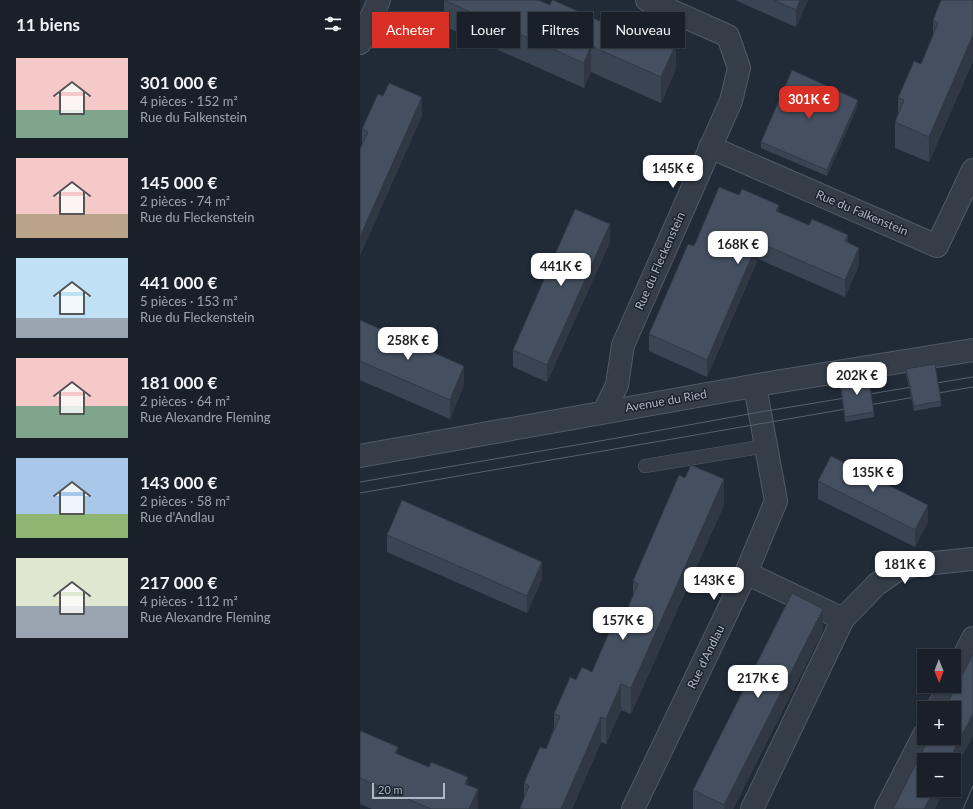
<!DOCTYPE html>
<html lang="fr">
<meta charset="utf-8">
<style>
:root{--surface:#19202a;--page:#222832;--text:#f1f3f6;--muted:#9fa3a8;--line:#373e47;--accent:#d93025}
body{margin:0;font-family:Lato,sans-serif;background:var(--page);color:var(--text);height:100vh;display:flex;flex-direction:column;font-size:15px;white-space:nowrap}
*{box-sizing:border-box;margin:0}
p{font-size:13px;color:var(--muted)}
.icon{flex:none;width:22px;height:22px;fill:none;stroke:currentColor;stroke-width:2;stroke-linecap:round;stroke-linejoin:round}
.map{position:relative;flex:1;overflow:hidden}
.details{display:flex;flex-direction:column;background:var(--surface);width:360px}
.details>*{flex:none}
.guide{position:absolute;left:12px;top:12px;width:380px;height:36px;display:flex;gap:8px}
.needle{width:26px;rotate:179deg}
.tools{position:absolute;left:557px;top:649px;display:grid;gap:8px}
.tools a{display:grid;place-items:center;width:44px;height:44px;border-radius:0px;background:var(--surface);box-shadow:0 1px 3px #0004,0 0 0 1px var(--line);font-size:20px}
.scale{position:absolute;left:12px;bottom:10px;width:73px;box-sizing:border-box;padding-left:4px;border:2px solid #afb7c5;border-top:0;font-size:11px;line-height:14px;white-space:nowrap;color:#afb7c5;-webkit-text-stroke:3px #1a222d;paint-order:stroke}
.price{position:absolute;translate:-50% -34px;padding:0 9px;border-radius:8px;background:#fff;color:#222;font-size:13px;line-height:26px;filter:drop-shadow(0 1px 2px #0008)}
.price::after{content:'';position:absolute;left:50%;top:24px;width:12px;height:9px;margin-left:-6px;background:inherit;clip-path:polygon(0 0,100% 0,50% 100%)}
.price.current{background:var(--accent);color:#fff}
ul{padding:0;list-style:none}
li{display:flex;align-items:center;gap:12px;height:100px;padding:0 16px}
li span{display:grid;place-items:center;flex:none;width:112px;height:80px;border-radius:0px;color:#555}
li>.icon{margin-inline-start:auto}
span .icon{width:48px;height:48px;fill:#fffc;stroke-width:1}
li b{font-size:17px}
h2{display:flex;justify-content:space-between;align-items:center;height:48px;padding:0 16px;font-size:17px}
.pill{padding:0 14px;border-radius:0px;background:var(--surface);box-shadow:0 1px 3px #0004,0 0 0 1px var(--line);font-size:14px;line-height:36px}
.pill.current{background:var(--accent);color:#fff}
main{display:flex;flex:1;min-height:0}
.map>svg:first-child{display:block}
</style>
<main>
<section class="details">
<h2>11 biens<svg class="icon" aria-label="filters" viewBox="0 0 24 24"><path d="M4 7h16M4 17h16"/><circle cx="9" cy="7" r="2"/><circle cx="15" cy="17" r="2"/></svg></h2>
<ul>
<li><span style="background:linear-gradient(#f6c9c9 65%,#7fa58c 0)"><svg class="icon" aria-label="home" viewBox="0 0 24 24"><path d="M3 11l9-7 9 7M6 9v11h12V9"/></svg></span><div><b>301 000 €</b><p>4 pièces · 152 m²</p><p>Rue du Falkenstein</p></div></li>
<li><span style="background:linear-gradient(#f6c9c9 70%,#b9a48a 0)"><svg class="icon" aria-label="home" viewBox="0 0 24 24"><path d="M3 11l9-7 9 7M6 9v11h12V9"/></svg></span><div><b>145 000 €</b><p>2 pièces · 74 m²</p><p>Rue du Fleckenstein</p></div></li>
<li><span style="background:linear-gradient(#bfe0f5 75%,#9aa5b1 0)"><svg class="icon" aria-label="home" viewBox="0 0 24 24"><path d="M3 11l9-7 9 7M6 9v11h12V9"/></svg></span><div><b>441 000 €</b><p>5 pièces · 153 m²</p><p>Rue du Fleckenstein</p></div></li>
<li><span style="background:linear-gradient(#f6c9c9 60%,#7fa58c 0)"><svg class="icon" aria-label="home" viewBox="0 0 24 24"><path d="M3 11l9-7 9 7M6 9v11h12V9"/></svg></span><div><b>181 000 €</b><p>2 pièces · 64 m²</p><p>Rue Alexandre Fleming</p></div></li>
<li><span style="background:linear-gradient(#a9c7e8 70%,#8fb573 0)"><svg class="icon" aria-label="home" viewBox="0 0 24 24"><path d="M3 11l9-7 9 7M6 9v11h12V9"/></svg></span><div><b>143 000 €</b><p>2 pièces · 58 m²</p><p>Rue d'Andlau</p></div></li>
<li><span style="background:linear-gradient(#dfe7d0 60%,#9aa5b1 0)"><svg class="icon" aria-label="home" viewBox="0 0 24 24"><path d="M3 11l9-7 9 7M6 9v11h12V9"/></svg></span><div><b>217 000 €</b><p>4 pièces · 112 m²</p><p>Rue Alexandre Fleming</p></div></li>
</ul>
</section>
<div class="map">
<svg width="613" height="809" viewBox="0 0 613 809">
<rect width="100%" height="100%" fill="#212b38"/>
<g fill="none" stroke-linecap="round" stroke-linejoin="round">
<g stroke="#525a66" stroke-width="14">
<polyline id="service" points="285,466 406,446"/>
</g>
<g stroke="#525a66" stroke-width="24">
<g id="minor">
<polyline points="0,43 19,0"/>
<polyline points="350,147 577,246 613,170"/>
<polyline points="244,412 257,385 263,345 371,101 379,68 368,36 287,0"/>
<polyline points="0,456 415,382 613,350"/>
<polyline points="386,573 483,619"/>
<polyline points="594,676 613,638"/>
<polyline points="578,708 589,686"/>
<polyline points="273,809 386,573 416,501 395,386"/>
<polyline points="392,809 483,619 517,584 536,571 555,565 613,559"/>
<polyline points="526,809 564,735"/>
</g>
</g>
<use href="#service" stroke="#343d48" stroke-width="13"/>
<use href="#minor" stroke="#343d48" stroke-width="22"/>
<g stroke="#566170" stroke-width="1">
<polyline points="0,482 257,438 400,412 613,377"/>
<polyline points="0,493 613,387"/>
<polyline points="603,809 613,786"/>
</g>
</g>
<g fill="#3a4553">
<polygon points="84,0 190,5 242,22 305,39 316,69 301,103 231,72 224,88 84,26"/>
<polygon points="375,0 448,0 436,27"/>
<polygon points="613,0 613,61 569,162 535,148 535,122 538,113 538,98 561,64 573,36 573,20"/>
<polygon points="498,105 467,176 401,148 401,142"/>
<polygon points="62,116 2,145 2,129"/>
<polygon points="419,212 488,243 499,265 485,297 398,259 347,377 289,351 289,334 334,246"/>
<polygon points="250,242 187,382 153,367 153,350"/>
<polygon points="0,320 104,385 90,419 0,380"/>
<polygon points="546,369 581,401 581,406 554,411 546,374"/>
<polygon points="480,380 514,412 514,417 485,422 480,385"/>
<polygon points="458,481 568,522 555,547 458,499"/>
<polygon points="364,505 271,714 261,710 246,744 241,742 212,809 160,809 164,799 164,783 186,749 194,728 194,714 216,680 232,672 264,617 273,597 273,581"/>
<polygon points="27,535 182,579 167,613 27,552"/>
<polygon points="463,631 373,809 333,809 333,790"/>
<polygon points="0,733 38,754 108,785 118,809 12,809 0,804"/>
</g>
<g fill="#303843">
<polygon points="440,0 448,0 436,27 436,10"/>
<polygon points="305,32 305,58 303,38"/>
<polygon points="613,35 613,61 569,162 569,137"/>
<polygon points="316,44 316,69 301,103 301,77"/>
<polygon points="231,46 231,72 224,88 224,63"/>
<polygon points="62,97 62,116 0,256 0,237"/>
<polygon points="498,100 498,105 467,176 467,170"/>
<polygon points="419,205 419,222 416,211"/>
<polygon points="250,224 250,242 187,382 187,365"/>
<polygon points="488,235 488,252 485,241"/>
<polygon points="398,242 398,259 347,377 347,360"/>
<polygon points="499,248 499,265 485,297 485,280"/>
<polygon points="104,366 104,385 90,419 90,400"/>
<polygon points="364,479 364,505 271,714 271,688"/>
<polygon points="568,505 568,522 555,547 555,530"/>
<polygon points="182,562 182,579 167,613 167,596"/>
<polygon points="463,609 463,631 373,809 364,809 364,805"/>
<polygon points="261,684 261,710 246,744 246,719"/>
<polygon points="613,714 613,736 594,772 594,760 589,760"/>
<polygon points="241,717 241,742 212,809 201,809"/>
<polygon points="38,747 38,772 35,753"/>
<polygon points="108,777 108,803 105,784"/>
<polygon points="118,789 118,809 109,809"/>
<polygon points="574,790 585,790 575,809 564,809"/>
</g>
<g fill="#445060" stroke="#303843">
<polygon points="84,0 178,0 190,5 192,0 193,0 242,22 246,12 267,21 269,16 305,32 303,38 316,44 301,77 231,46 224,63"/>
<polygon points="414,0 440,0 436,10"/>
<polygon points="581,0 613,0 613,35 569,137 535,122 544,100 538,98 554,61 561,64 578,23 573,20"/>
<polygon points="432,70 498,100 467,170 401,142"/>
<polygon points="29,83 62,97 0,237 0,149 8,132 2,129 18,94 23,96"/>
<polygon points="359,187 379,195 382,189 419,205 416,211 449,225 452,219 488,235 485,241 499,248 485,280 398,242 347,360 289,334 328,244 334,246"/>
<polygon points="215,209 250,224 187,365 153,350"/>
<polygon points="0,320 104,366 90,400 0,361"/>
<polygon points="575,364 581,401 554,406 546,369"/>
<polygon points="508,375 514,412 485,417 480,380"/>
<polygon points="471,456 568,505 555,530 458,481"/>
<polygon points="331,465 364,479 271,688 261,684 246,719 241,717 201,809 163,809 160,808 169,786 164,783 180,747 186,749 200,716 194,714 210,677 216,680 222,667 232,672 257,614 264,617 278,584 273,581 289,544 319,475 325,478"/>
<polygon points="42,500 182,562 167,596 27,535"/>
<polygon points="432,593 463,609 364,805 333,790"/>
<polygon points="613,654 613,714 589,760 564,760 564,790 574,790 564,809 533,809 569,738 594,738 594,708 585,708"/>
<polygon points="1,731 38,747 35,753 69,767 71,762 108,777 105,784 118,789 109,809 71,809 0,778 0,733"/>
</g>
<g text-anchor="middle" stroke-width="3" stroke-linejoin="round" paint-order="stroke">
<g font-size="12" fill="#afb7c5" stroke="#1a222d">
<text transform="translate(502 213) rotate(23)" y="4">Rue du Falkenstein</text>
<text transform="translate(300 261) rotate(-66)" y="4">Rue du Fleckenstein</text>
<text transform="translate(306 401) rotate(-10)" y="4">Avenue du Ried</text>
<text transform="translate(346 657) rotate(-64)" y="4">Rue d'Andlau</text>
</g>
</g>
</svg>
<div class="tools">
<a><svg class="needle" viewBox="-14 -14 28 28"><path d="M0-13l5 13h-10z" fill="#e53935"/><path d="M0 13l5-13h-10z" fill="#9fa3a8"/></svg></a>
<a>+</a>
<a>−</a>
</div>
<div class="scale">20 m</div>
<b class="price current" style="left:449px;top:120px">301K €</b>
<b class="price" style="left:313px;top:189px">145K €</b>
<b class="price" style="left:378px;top:265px">168K €</b>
<b class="price" style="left:201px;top:287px">441K €</b>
<b class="price" style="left:48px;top:361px">258K €</b>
<b class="price" style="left:497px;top:396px">202K €</b>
<b class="price" style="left:513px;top:493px">135K €</b>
<b class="price" style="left:545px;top:585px">181K €</b>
<b class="price" style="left:354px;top:601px">143K €</b>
<b class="price" style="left:263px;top:641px">157K €</b>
<b class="price" style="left:398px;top:699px">217K €</b>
<div class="guide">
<a class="pill current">Acheter</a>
<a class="pill">Louer</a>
<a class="pill">Filtres</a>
<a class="pill">Nouveau</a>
</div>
</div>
</main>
